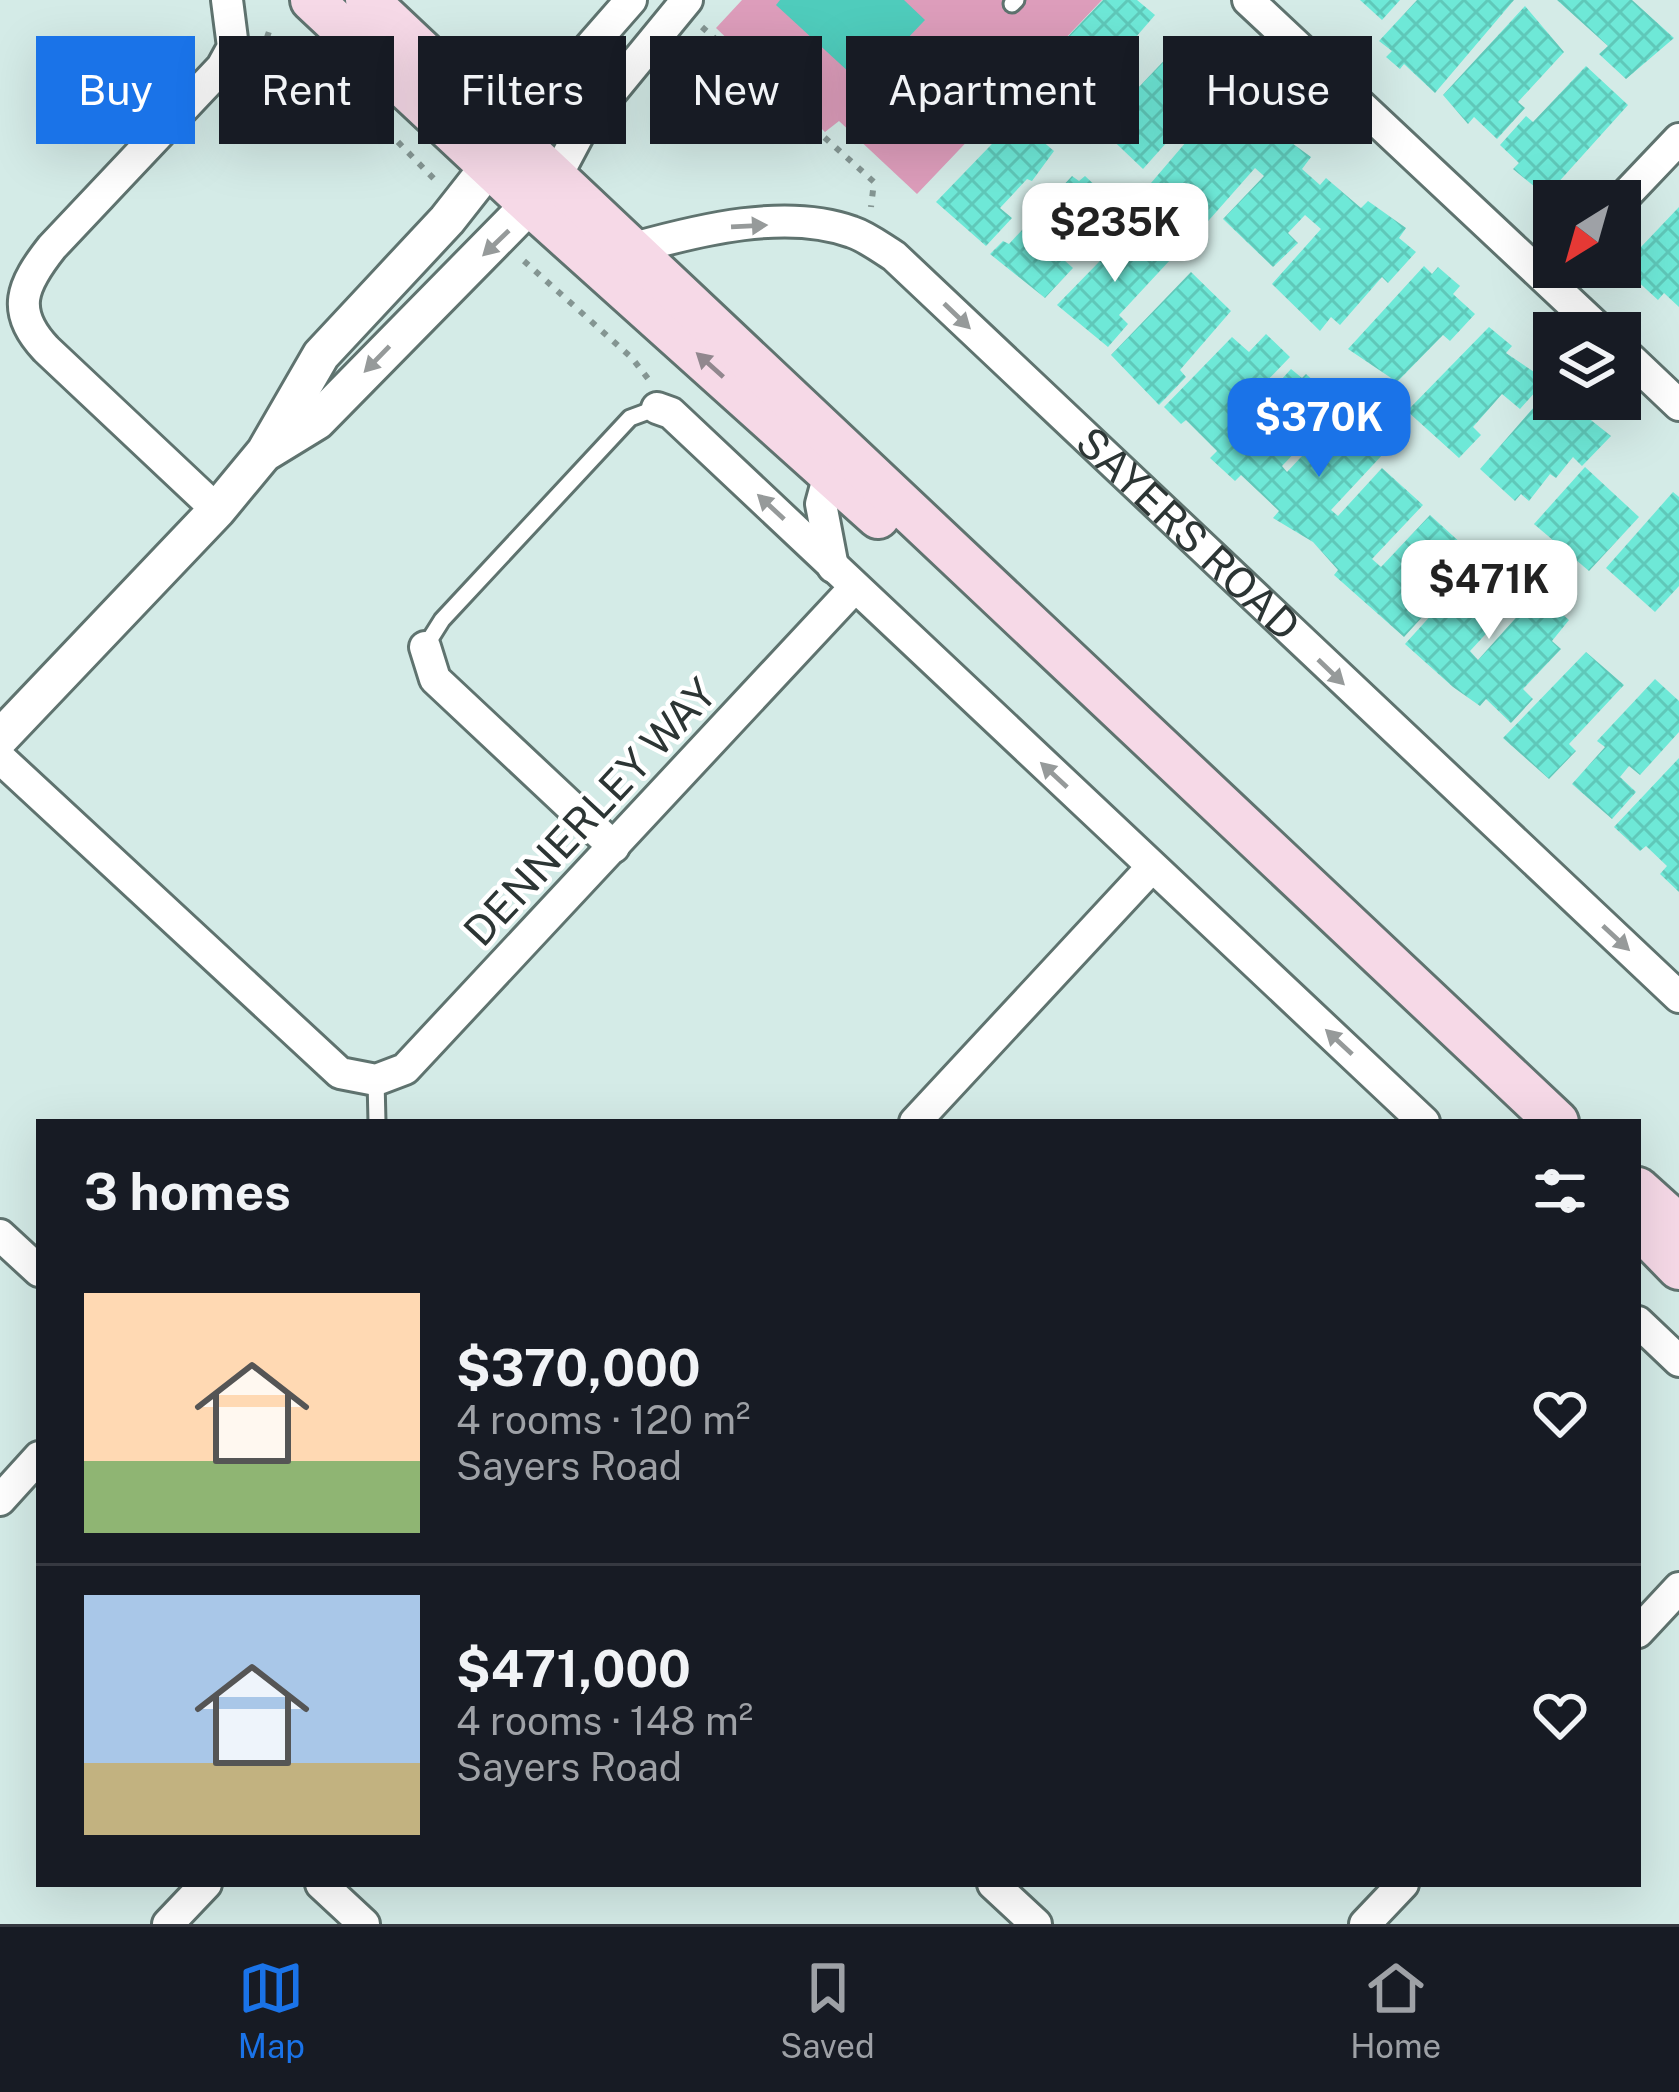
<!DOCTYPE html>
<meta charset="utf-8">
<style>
:root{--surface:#171b24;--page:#20242c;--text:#f1f3f6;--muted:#9ea1a6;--line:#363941;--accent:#1a73e8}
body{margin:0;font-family:"Public Sans",sans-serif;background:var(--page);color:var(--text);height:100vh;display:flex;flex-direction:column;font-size:45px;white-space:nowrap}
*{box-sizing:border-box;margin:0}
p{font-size:39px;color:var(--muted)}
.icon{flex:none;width:66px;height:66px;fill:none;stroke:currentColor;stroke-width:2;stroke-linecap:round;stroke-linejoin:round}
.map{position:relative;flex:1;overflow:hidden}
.side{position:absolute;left:36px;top:1119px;width:1605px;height:768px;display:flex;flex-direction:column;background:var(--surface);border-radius:0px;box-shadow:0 12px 48px #0002}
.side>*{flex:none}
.hud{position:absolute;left:36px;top:36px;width:1608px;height:108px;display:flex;gap:24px}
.needle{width:78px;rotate:217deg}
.buttons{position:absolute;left:1533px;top:180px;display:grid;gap:24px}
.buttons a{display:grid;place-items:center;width:108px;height:108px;border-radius:0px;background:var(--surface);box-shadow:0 12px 48px #0002;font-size:60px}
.price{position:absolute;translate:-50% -102px;padding:0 27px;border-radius:24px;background:#fff;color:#222;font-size:39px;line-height:78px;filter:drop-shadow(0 3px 6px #0008)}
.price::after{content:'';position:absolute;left:50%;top:72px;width:36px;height:27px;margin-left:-18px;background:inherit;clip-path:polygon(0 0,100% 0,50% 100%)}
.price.on{background:var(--accent);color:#fff}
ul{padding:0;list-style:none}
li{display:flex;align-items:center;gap:36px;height:300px;padding:0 48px}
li+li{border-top:3px solid var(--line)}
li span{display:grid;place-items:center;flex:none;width:336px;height:240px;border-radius:0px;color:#555}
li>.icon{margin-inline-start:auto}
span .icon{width:144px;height:144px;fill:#fffc;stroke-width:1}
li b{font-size:51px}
h2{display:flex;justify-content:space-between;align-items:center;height:144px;padding:0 48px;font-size:51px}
.pill{padding:0 42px;border-radius:0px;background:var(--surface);box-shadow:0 12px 48px #0002;font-size:42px;line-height:108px}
.pill.on{background:var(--accent);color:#fff}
.menu{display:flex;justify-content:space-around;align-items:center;height:168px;border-top:3px solid var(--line);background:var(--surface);font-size:33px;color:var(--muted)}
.menu a{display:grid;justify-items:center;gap:6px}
.menu .on{color:var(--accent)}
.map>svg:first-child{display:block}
</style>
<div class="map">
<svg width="1679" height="1924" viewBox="0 0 1679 1924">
<defs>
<pattern id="building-cross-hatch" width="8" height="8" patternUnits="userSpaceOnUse" patternTransform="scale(3)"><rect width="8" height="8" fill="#6ee8d7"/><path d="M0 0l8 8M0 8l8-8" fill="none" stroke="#5fc8b9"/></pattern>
</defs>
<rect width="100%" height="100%" fill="#d4ebe7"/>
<polygon fill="#dd9dbb" points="742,0 1102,0 917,194 839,121 825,132 716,28"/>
<polygon fill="#4fccbc" points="780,0 904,0 925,20 863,85 776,5"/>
<g fill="url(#building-cross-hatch)">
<polygon points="1103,0 1137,0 1155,15 1092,88 1054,51"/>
<polygon points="1360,0 1400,0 1382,20"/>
<polygon points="1417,0 1514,0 1435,93 1404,64 1400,69 1386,57 1392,51 1379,41"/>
<polygon points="1557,0 1632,0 1674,38 1626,79 1599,54 1608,46"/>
<polygon points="1525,6 1564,52 1518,102 1525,108 1497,139 1474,117 1468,124 1443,95"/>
<polygon points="1176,48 1217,86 1143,169 1100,128"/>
<polygon points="1586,66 1628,105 1546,196 1513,169 1519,163 1500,145 1526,116 1533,122"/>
<polygon points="1234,86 1267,116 1263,122 1311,157 1302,169 1320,185 1326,178 1361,208 1368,201 1406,228 1399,238 1416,252 1388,283 1382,277 1340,325 1331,317 1320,331 1272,284 1321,229 1305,215 1288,233 1298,243 1273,267 1223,219 1264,176 1255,168 1202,228 1151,183"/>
<polygon points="1016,119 1054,151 1032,181 1027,179 1000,208 1012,218 986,246 936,202"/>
<polygon points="1072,176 1079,181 1085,176 1115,204 1064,260 1073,268 1045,298 990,254 1003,241 1009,244"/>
<polygon points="1679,207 1679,307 1664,293 1658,300 1622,267"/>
<polygon points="1135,225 1171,259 1119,315 1128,324 1108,347 1057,305"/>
<polygon points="1424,266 1432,274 1438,267 1460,286 1453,294 1475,314 1450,341 1443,335 1397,382 1348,349"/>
<polygon points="1191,272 1231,311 1180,370 1186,377 1159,405 1111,355"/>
<polygon points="1489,327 1512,346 1506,353 1546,380 1520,409 1502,394 1473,427 1481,435 1459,458 1407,411"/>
<polygon points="1266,334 1290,357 1231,418 1240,425 1291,369 1302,378 1306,374 1328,394 1311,413 1323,423 1282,466 1287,472 1333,423 1345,434 1355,424 1385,452 1331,510 1338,516 1382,468 1423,505 1372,559 1381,567 1430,515 1474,555 1451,581 1445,575 1427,595 1435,603 1404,637 1334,575 1338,570 1313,542 1273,518 1279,511 1241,475 1235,481 1210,458 1217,451 1186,420 1181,424 1164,407 1232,337 1249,352"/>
<polygon points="1554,384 1554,399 1575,399 1586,408 1582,413 1611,436 1582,466 1573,457 1556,478 1550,474 1529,501 1521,494 1515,501 1480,469"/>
<polygon points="1585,467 1639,517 1589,571 1534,524"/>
<polygon points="1673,492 1679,497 1679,586 1655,612 1606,568"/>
<polygon points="1481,560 1521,596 1470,651 1478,660 1538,593 1569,620 1552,641 1561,649 1523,689 1533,699 1511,723 1486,699 1480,706 1453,687 1405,644"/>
<polygon points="1586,652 1624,685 1569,744 1576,751 1549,779 1503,738"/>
<polygon points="1655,679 1679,701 1679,732 1640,775 1629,766 1620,777 1636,792 1612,819 1572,784 1605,747 1597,741"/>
<polygon points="1679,758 1679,892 1660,874 1667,866 1646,846 1640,851 1614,827"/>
</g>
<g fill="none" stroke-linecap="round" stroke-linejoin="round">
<g stroke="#5f736f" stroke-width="21">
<g id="service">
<polyline points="1012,4 1016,0"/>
<polyline points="425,647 442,620 630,418 657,408"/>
<polyline points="376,1080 377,1122"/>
</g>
</g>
<g stroke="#5f736f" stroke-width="36">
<g id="minor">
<polyline points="1248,0 1603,333"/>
<polyline points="511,137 631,0"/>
<polyline points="556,177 582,128 687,0"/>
<polyline points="1620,201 1679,139"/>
<path id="s1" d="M 634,248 C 699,230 786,208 852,232 C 867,237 881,248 894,256 L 1679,997"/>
<polyline points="1620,349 1679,405"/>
<polyline points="657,408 671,413 1424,1122"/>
<path d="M 217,510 L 46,349 C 10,311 22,285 52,247 L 222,67 L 233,47 L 227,0"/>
<polyline points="833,567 821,504 834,456"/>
<polyline points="425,647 435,679 614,847"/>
<polyline points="0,758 340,1073 376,1080 405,1069 855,587"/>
<polyline points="915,1122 1152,867"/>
<polyline points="0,1235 39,1271"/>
<polyline points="1638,1322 1679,1361"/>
<polyline points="0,1500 39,1457"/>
<polyline points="1638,1632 1679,1588"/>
<polyline points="321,1884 364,1924"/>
<polyline points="993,1884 1036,1924"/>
<polyline points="168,1924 206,1884"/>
<polyline points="1365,1924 1403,1884"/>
</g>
</g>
<g stroke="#5f736f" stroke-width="42">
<g id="tertiary">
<polyline points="268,451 317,421 549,185"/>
<polyline points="0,738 217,510 265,452 321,355 447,220 506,145"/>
</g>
</g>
<g stroke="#5f736f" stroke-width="48">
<g id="secondary">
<polyline points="312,0 532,206 878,517"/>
<polyline points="367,0 1557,1122"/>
<polyline points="1638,1189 1679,1226"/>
<polyline points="1638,1226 1679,1268"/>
</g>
</g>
<g stroke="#849592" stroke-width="6" stroke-dasharray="6 9" stroke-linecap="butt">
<polyline points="702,27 874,182 871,207"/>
<polyline points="265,34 295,44 342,86"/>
<polyline points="356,99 435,180"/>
<polyline points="524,261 632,358 649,380"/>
</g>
<use href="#service" stroke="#fff" stroke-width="15"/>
<use href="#minor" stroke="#fff" stroke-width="30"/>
<use href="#tertiary" stroke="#fff" stroke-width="36"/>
<use href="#secondary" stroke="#f6d9e7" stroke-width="42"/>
</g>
<defs><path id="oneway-solid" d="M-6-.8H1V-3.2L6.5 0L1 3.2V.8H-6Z" transform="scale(3)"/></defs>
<g fill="#969a9a">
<use href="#oneway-solid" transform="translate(749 226) rotate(-3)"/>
<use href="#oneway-solid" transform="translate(496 243) rotate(136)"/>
<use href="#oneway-solid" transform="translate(957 316) rotate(44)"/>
<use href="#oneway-solid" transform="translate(377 359) rotate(134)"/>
<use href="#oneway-solid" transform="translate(771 507) rotate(-137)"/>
<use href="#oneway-solid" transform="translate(1331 672) rotate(44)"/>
<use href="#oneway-solid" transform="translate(1054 775) rotate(-137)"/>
<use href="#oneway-solid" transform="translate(1616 938) rotate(43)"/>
<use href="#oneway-solid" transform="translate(1339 1042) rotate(-137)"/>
</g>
<use fill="#91878e" href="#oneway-solid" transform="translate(710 365) rotate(-138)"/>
<g text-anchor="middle" stroke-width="9" stroke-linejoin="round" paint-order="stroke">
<g font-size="42" fill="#2c3534" stroke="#fff">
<text dy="15" stroke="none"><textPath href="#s1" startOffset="675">SAYERS ROAD</textPath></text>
<text transform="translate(590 812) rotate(-47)" y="15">DENNERLEY WAY</text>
</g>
</g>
</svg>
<div class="buttons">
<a><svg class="needle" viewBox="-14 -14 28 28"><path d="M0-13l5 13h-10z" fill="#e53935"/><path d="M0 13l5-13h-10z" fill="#9ea1a6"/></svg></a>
<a><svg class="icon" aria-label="layers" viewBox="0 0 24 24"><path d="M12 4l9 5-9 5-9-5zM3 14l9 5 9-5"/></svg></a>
</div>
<b class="price" style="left:1115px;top:285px">$235K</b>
<b class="price on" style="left:1319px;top:480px">$370K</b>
<b class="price" style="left:1489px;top:642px">$471K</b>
<div class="hud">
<a class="pill on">Buy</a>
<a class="pill">Rent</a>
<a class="pill">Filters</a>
<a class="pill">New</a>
<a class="pill">Apartment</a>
<a class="pill">House</a>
</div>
<section class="side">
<h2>3 homes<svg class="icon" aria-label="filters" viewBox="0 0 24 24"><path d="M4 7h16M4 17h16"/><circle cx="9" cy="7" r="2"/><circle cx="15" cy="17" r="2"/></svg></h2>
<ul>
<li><span style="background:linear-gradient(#ffd9b3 70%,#8fb573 0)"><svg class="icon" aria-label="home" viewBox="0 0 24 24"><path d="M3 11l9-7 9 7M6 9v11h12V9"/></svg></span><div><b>$370,000</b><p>4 rooms · 120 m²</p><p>Sayers Road</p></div><svg class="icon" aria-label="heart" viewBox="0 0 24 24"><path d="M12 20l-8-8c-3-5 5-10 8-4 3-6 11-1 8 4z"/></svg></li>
<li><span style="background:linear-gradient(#a9c7e8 70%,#c2b280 0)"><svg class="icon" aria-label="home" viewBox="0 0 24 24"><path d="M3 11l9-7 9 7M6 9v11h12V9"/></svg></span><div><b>$471,000</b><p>4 rooms · 148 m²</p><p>Sayers Road</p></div><svg class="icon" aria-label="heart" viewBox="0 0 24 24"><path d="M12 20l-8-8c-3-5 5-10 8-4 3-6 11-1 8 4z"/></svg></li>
</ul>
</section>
</div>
<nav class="menu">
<a class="on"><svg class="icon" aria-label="map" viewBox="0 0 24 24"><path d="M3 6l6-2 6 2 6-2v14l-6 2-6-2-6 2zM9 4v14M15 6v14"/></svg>Map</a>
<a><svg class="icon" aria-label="saved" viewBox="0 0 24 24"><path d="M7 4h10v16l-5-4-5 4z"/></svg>Saved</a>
<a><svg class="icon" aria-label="home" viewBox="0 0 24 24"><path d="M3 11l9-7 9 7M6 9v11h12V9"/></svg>Home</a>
</nav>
